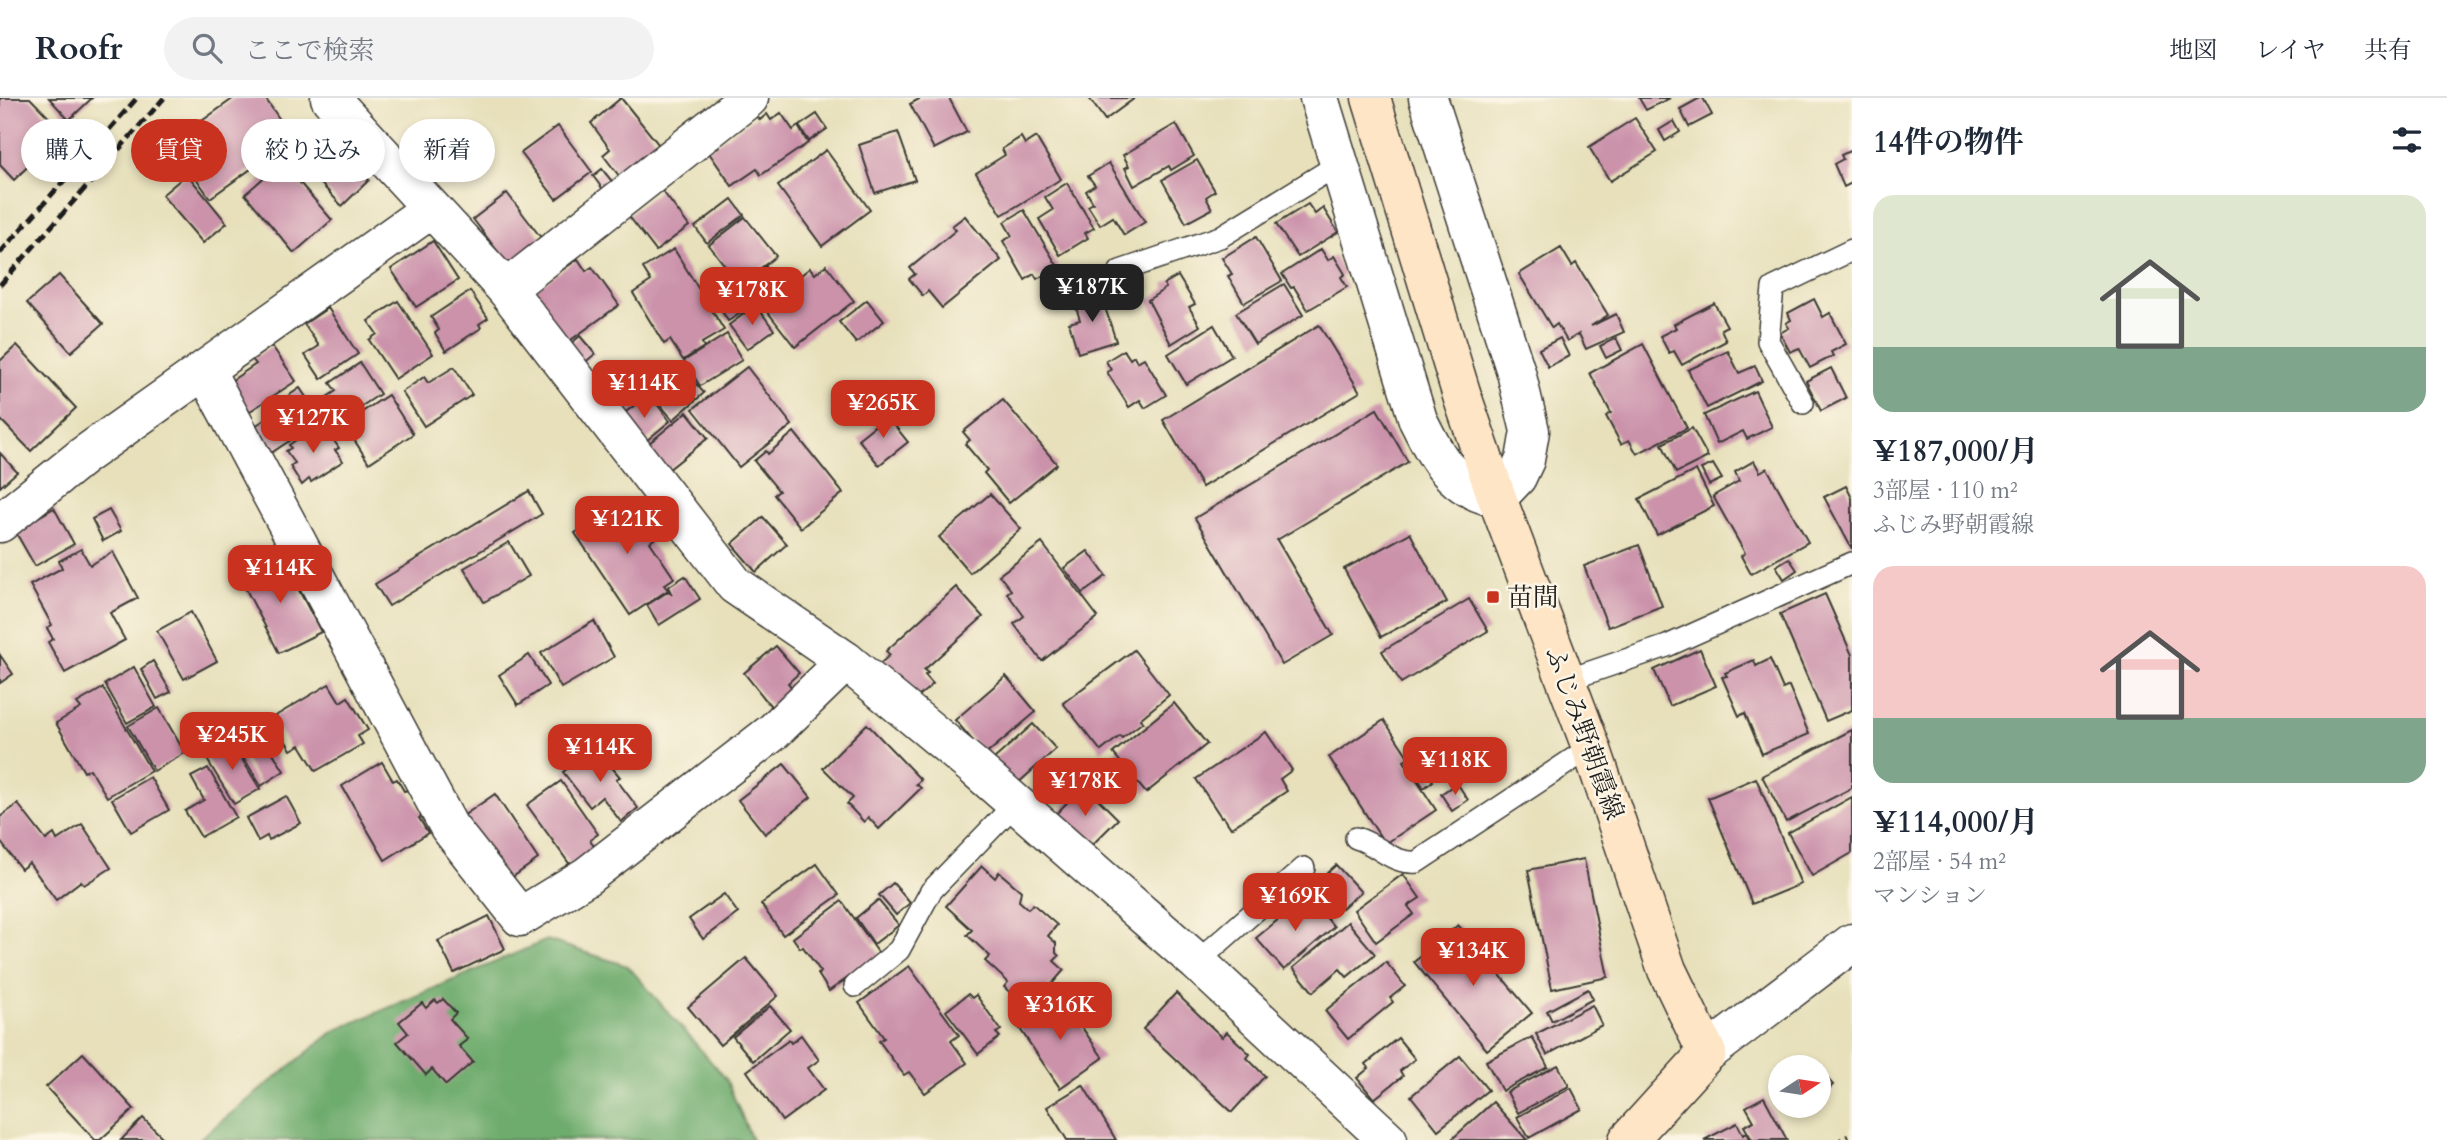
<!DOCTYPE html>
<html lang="ja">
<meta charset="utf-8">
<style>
:root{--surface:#fff;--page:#f2f2f3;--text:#1f2937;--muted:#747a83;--line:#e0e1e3;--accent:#c8321e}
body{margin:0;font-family:Cardo,"Noto Serif JP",serif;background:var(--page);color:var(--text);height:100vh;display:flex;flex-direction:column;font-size:26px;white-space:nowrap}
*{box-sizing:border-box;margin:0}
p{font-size:23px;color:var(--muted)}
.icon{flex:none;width:38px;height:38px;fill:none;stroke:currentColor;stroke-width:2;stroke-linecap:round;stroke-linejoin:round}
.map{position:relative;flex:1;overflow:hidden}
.panel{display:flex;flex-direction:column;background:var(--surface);width:595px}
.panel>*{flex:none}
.guide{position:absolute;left:21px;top:21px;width:665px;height:63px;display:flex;gap:14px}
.needle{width:46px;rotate:78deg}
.fabs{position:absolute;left:1768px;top:957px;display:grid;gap:14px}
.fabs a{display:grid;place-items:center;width:63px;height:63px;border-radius:50%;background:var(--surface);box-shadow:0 4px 10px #0003;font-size:35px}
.price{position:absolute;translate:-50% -60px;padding:0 16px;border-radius:14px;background:var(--accent);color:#fff;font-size:23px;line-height:46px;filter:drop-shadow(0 2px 4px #0008)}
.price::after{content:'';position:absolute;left:50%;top:42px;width:21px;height:16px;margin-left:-10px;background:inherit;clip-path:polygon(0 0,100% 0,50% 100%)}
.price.current{background:#222;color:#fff}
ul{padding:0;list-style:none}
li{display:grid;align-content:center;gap:14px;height:371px;padding:0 21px}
li span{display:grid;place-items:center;height:217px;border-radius:21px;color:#555}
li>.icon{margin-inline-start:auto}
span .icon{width:126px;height:126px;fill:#fffc;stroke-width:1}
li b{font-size:30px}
h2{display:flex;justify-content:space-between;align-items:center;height:84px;padding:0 21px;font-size:30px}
.chip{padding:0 24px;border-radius:32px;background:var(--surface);box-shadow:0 4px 10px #0003;font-size:24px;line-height:63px}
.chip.current{background:var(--accent);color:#fff}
header{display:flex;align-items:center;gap:42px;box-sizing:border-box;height:98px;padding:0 35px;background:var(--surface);border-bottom:2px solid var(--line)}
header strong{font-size:33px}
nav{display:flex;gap:38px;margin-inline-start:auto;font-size:24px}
.search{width:490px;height:63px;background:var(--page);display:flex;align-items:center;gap:18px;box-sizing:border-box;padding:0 24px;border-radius:38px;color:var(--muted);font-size:26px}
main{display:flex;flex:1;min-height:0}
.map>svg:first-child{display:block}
</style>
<header>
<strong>Roofr</strong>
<div class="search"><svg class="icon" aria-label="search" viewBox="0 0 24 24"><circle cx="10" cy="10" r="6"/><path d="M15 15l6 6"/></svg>ここで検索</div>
<nav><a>地図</a><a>レイヤ</a><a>共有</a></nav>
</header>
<main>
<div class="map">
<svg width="1852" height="1042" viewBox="0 0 1852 1042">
<rect width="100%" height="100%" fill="#fcf5e5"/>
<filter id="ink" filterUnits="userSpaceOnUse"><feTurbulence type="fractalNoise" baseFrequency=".0143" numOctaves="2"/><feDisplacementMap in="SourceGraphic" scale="14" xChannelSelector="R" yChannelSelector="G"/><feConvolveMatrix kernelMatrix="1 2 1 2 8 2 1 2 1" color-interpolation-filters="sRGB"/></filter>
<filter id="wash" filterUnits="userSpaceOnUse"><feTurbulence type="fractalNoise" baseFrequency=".00686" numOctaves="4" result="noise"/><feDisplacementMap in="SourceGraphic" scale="28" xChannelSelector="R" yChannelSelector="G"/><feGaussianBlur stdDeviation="1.57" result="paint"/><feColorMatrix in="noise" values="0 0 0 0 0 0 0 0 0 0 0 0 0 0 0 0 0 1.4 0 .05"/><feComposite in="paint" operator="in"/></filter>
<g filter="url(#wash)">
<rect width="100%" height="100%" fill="#e7e0bb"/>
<polygon fill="#6eac6d" stroke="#456444" stroke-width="2" points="547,842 628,868 726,981 752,1042 198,1042 334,933"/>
<g id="blocks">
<g fill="#cb92aa">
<polygon points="0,0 30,0 63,34 14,82 0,67"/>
<polygon points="49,0 92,0 69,22"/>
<polygon points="234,0 265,0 287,32 276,41 282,49 210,100 171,45"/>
<polygon points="621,0 659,47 620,79 603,57 610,51 591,25"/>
<polygon points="921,0 949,0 967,34 934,51 910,6"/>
<polygon points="1089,0 1135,0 1105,22"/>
<polygon points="1639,0 1670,0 1646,12"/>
<polygon points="1700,0 1703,0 1712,17 1689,29 1680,11"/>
<polygon points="781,15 793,32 798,28 808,45 761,77 757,71 732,88 707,52 757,18 760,22 767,16 771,22"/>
<polygon points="817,16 827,31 809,43 799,28"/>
<polygon points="1635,20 1657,54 1610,83 1589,49"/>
<polygon points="1674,23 1680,34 1665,43 1659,32"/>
<polygon points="1176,26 1194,58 1171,72 1169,68 1134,88 1125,70 1129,68 1123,57"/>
<polygon points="558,28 592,74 556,101 521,55"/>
<polygon points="898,34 915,82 875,95 859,47"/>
<polygon points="327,35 369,82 342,108 298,61"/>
<polygon points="1021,39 1025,46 1036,39 1061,81 1002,117 976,75 1005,57 1002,51"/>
<polygon points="826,52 870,112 822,148 778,88"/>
<polygon points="1852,52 1852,85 1844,89 1834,66 1843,61 1841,57"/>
<polygon points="1197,62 1215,93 1206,99 1212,111 1186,125 1162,82"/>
<polygon points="282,64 332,122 294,155 245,96"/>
<polygon points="1109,65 1145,124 1124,137 1113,119 1100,127 1088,108 1093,105 1086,93 1095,87 1088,78"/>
<polygon points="602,71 615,87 605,94 593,78"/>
<polygon points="187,76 227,125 203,145 162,97"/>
<polygon points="1067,85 1094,130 1085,135 1088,140 1060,157 1039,121 1053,112 1045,99"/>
<polygon points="661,91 689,128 656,153 628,117"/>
<polygon points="507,95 542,141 508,167 473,121"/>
<polygon points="732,101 744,117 707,145 695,129"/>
<polygon points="1308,106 1315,116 1323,110 1338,134 1298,159 1276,126"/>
<polygon points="1024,112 1058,169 1037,181 1034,176 1025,182 1003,143 1012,138 1004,124"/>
<polygon points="965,118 1001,162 942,210 928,193 923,198 909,181 915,176 910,170 956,132 952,128"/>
<polygon points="745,119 776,158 740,187 709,147"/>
<polygon points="1256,139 1282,183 1244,205 1228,178 1232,176 1222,160"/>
<polygon points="433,143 458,182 416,209 391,171"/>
<polygon points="1561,150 1572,168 1576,165 1608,217 1591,228 1616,216 1624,234 1586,251 1579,236 1567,243 1557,226 1552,230 1519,176"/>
<polygon points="674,151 724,232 702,245 704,249 683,262 670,242 664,246 633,195 651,183 643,170"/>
<polygon points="1321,151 1328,162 1334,158 1345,176 1341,179 1347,189 1308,212 1294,189 1291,190 1282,176"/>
<polygon points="578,161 586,173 592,169 619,207 568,244 532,193"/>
<polygon points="826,167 854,203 795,249 767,213 779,204 775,198 810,170 815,176"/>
<polygon points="766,168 778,184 759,198 747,183"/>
<polygon points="59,177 103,226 71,254 27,205"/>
<polygon points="1178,178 1195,206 1189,209 1200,228 1171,246 1148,202 1166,190 1164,186"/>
<polygon points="1284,186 1303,217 1255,246 1236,215"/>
<polygon points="739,187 755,206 728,223 715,202"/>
<polygon points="470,193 488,220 479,226 481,230 446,253 435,235 439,232 431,219"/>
<polygon points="1100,194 1116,243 1078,255 1069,225 1080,222 1074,203"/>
<polygon points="1814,201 1823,219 1830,215 1846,246 1831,254 1833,258 1810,270 1799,250 1790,254 1780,235 1789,230 1786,225 1791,222 1788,215"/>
<polygon points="867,202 884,223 856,245 839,224"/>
<polygon points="398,203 433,256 395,281 369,242 377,236 368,223"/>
<polygon points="1714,205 1727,228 1721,231 1726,243 1682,267 1674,253 1669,255 1660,238 1676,230 1674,226"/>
<polygon points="756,207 774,232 747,251 729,227"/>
<polygon points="328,210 358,256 321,281 305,257 319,248 304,226"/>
<polygon points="1214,227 1232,258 1186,286 1168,256"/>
<polygon points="1319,227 1360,294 1202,389 1163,322"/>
<polygon points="727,236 742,262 700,288 684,263"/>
<polygon points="580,238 595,256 582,267 567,249"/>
<polygon points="1560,240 1569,258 1548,269 1539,251"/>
<polygon points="1616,240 1622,252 1606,260 1600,248"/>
<polygon points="1643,246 1687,330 1637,356 1629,342 1621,346 1606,318 1611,315 1590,275"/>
<polygon points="17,247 76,310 31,353 0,321 0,263"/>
<polygon points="272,248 296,283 247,315 228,285 256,266 252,261"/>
<polygon points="1124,252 1130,261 1134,258 1137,264 1144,260 1166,297 1145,310 1140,302 1129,309 1107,274 1111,272 1106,263"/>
<polygon points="1728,253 1739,275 1755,268 1762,283 1707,310 1688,272"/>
<polygon points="360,265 380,296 330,329 315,307 336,293 330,285"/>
<polygon points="454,269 472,297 424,328 402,294 424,279 428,285"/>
<polygon points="747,269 792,327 739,369 693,311"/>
<polygon points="1831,270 1846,300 1821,313 1806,283"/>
<polygon points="680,272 686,280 689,278 704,295 673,322 651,296"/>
<polygon points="300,290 321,322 271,355 255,328 275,315 272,309"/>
<polygon points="1755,293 1772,329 1747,341 1743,333 1717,346 1704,317"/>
<polygon points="649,296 670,323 640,348 617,321"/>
<polygon points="388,297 413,336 369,365 344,326"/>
<polygon points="1003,302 1057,366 1009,405 984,375 987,372 965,346 970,342 963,334"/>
<polygon points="1377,311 1408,364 1277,442 1333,537 1282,567 1195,420"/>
<polygon points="687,314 708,340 663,376 642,351"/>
<polygon points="887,318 908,344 879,367 858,341"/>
<polygon points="316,328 323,338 328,334 339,350 335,352 343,363 311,384 309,381 302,387 290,368 295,365 286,353 291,350 289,347"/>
<polygon points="1692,330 1708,359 1676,375 1662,346"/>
<polygon points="794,334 843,395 801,430 774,397 779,393 754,363 766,353 768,356"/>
<polygon points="0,355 17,374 0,389"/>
<polygon points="1754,363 1760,374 1767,370 1808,444 1751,476 1741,458 1745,455 1713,398 1739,383 1735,374"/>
<polygon points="1713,366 1722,381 1709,387 1701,371"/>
<polygon points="1696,372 1714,408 1657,437 1639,401"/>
<polygon points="1846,388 1852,400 1852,451 1824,399"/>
<polygon points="529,393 542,416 389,508 375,486"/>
<polygon points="990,396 1021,431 970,475 939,439"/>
<polygon points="622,403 638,427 652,417 664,434 650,444 674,480 664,487 668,492 630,517 575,435"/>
<polygon points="54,410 74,446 35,468 15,433"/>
<polygon points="109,412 121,433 103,443 92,421"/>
<polygon points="763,419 787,446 756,474 732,446"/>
<polygon points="1410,435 1447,504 1381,539 1344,471"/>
<polygon points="509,444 529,478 484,504 464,470"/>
<polygon points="1042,445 1098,519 1042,563 1014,526 1024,518 1007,495 1011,492 999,477"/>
<polygon points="1639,447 1662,508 1608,529 1584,468"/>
<polygon points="81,451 90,467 113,454 138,500 110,515 125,542 65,575 48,544 53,541 47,530 52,527 30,487 62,470 59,463"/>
<polygon points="1088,453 1106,478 1083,495 1064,470"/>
<polygon points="281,458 321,534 279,555 240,480"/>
<polygon points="1789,460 1797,472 1784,481 1776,468"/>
<polygon points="685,478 700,501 659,527 647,507 669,493 672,497 668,489"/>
<polygon points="956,489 983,519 924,572 928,575 925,577 933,586 911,605 875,570 890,557 886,553"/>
<polygon points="1825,496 1852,557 1852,612 1826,623 1780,516"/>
<polygon points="1469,501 1488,533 1401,585 1382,553"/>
<polygon points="191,514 217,563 184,581 157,533"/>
<polygon points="594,523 614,559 561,590 541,555"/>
<polygon points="776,548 799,575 788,585 795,593 773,611 744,575"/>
<polygon points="1700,551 1716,588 1670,608 1654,572"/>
<polygon points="1134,552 1169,597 1140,621 1143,624 1122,640 1120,638 1101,653 1063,605"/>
<polygon points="0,557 13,576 0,585"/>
<polygon points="529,557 548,587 518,607 499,577"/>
<polygon points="1770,561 1783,591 1789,588 1809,636 1762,656 1745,615 1739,618 1722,579 1727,578 1725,575 1754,562 1756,568"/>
<polygon points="153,563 171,594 157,601 141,571"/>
<polygon points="134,569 156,609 127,625 105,586"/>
<polygon points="1006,578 1036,614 985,657 955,622"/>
<polygon points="329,586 340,604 348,599 368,632 358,638 363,646 316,673 300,647 291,652 272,620"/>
<polygon points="103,590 151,673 107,699 90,671 84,674 56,625 81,610 77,605"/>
<polygon points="1174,605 1207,646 1146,695 1113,655"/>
<polygon points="159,610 185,655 154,673 128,628"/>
<polygon points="1384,622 1409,660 1404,663 1436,712 1385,746 1329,659"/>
<polygon points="867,626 921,682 916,686 921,690 879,731 868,719 864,724 847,706 853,700 823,670"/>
<polygon points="1033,626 1056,651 1017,686 994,661"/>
<polygon points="1852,632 1852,690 1786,724 1762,678"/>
<polygon points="1266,634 1292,672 1280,681 1287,693 1231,730 1223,718 1221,719 1196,681"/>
<polygon points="262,637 284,673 261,688 239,652"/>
<polygon points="231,643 260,691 234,706 205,658"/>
<polygon points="595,649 620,679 616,681 638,710 621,724 602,699 590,709 563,674"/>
<polygon points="382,664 393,683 397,681 404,693 408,692 423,717 419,720 428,735 385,762 342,688"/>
<polygon points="1421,664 1433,683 1424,690 1411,671"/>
<polygon points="784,666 811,699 765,736 738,702"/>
<polygon points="208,670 236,719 201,739 185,713 204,702 191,679"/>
<polygon points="150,679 169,712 131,734 112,701"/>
<polygon points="1756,680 1801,786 1752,806 1708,700"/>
<polygon points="561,683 598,736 590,742 595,750 571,768 527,707"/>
<polygon points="1457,685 1468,702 1452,713 1441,696"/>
<polygon points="1084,687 1118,721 1087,752 1053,719"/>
<polygon points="495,696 538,761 507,783 463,718"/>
<polygon points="286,698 301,725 269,742 267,738 258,743 246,720"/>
<polygon points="1852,699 1852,755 1812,778 1788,735"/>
<polygon points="18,706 46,742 54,736 57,742 82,726 111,770 84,787 81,783 56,802 29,765 21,771 0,743 0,719"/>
<polygon points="1584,761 1608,879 1552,891 1528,772"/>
<polygon points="817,766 839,797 783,837 761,806"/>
<polygon points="1336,767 1361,794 1342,810 1318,783"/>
<polygon points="982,768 995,780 999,774 1021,793 1019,803 1028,811 1033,806 1057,827 1048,838 1056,845 1056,855 1059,858 1054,863 1064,872 1029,912 1004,889 1008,884 985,863 990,858 967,837 972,832 946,808"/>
<polygon points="1403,776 1420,800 1408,808 1414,816 1376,844 1354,812"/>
<polygon points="893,785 910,805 896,817 879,797"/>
<polygon points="724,796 738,815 703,841 689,821"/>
<polygon points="1308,797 1334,829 1284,872 1256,840"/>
<polygon points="878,802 899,827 874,846 856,820"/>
<polygon points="842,803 880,857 829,893 818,876 821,874 803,849 800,850 793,840"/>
<polygon points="489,818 505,851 454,875 438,843"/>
<polygon points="1348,824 1375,856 1347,879 1340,871 1313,894 1293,870"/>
<polygon points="1458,827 1532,915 1487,952 1414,864"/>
<polygon points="746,860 778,898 720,947 688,909"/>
<polygon points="1386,864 1405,888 1390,900 1393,904 1348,941 1325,913"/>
<polygon points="909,868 959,937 951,943 967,965 925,995 909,974 904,977 879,943 884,940 859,905"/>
<polygon points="1588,891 1593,901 1552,923 1547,913"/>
<polygon points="1176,895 1222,939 1227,934 1250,956 1247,960 1265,978 1232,1014 1143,931"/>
<polygon points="968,896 972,900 976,897 1001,932 996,935 1000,939 978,956 946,913"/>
<polygon points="1061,899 1103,960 1060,990 1018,928"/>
<polygon points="443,901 456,915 450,921 468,941 459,948 473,964 446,987 432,971 426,977 397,944 408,935 399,924 422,905 426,910 435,902 438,905"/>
<polygon points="1592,907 1602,927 1547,957 1536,936"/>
<polygon points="770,908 790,931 753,963 733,939"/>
<polygon points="801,937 819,962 808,970 824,992 782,1023 747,973 789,942 791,945"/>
<polygon points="1532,939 1548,969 1502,993 1486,963"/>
<polygon points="1398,940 1415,961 1400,973 1403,978 1374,1001 1357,980 1369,970 1366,966"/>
<polygon points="83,955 134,1011 100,1042 95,1042 46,989"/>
<polygon points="1460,958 1488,992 1438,1032 1411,998"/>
<polygon points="1558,967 1569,988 1518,1015 1507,994"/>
<polygon points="1818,970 1833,987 1822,997 1818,993"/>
<polygon points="1083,987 1116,1042 1067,1042 1047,1009"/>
<polygon points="1571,990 1582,1011 1529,1040 1517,1019"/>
<polygon points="1764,999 1787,1042 1752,1042 1744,1028 1754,1023 1746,1009"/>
<polygon points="1493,1004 1527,1042 1451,1042"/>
<polygon points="143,1020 165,1042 121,1042"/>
<polygon points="1737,1025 1743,1037 1746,1035 1750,1042 1704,1042"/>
</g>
</g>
</g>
<g filter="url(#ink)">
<use href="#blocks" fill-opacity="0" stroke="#3a3934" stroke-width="2"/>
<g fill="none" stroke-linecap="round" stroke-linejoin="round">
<g stroke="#3a3934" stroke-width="24">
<g id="service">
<polyline points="1120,173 1220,139 1339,66"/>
<polyline points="1803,305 1768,243 1773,190 1852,152"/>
<polyline points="1567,582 1667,548 1852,465"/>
<path d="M 1356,740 C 1380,747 1391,766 1417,764 L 1591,649"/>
<polyline points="1197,864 1304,770"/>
<polyline points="855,888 899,852 931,793 1016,705"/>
</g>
</g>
<g stroke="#3a3934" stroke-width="41">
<g id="minor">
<polyline points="330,0 506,191 735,487 846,563 973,668 1197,864 1388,1042"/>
<path d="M 1319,0 L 1418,322 C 1437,360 1452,391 1497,400 L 1517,379 L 1525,362 L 1530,333 L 1516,274 L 1428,0"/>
<polyline points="506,191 749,0"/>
<polyline points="205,272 449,729 520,819 587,778 773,634 846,563"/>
<polyline points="0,425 83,358 431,111"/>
</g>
</g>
<g stroke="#3a3934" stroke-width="41">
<polyline id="tertiary" points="1707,955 1852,845"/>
</g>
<g stroke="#3a3934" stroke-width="41">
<polyline id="secondary" points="1371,0 1463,301 1497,400 1591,649 1667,872 1707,955 1628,1042"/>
</g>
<polyline stroke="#3a3934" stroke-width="4.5" stroke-dasharray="2 5" stroke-linecap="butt" points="1840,1042 1852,1036"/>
<use href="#service" stroke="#fff" stroke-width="21"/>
<use href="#minor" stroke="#fff" stroke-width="38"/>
<use href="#tertiary" stroke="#fff" stroke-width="38"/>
<use href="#secondary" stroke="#fde5c5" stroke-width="38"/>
<g stroke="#1c1c1c" stroke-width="5" stroke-dasharray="10 5" stroke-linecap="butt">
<polyline points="0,155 137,0"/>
<polyline points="0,187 164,0"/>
</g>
</g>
</g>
<rect fill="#c8321e" stroke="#fcf5e5" stroke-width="2.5" x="1486" y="492" width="14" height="14" rx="3.5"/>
<g text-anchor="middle" stroke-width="5" stroke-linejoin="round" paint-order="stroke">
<g font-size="26" fill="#1c1c1c" stroke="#fcf5e5" text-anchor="start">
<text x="1507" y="508">苗間</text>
</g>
<g font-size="26" fill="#1c1c1c" stroke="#fcf5e5">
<text transform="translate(1585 635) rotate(70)" y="9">ふじみ野朝霞線</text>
</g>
</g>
</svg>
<div class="fabs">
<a><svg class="needle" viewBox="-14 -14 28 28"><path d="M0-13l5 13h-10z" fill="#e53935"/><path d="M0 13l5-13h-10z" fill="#747a83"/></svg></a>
</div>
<b class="price current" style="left:1092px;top:226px">¥187K</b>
<b class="price" style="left:752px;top:229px">¥178K</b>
<b class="price" style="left:644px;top:322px">¥114K</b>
<b class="price" style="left:883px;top:342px">¥265K</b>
<b class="price" style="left:313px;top:357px">¥127K</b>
<b class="price" style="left:627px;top:458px">¥121K</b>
<b class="price" style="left:280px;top:507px">¥114K</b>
<b class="price" style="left:232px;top:674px">¥245K</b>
<b class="price" style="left:600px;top:686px">¥114K</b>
<b class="price" style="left:1455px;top:699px">¥118K</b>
<b class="price" style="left:1085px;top:720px">¥178K</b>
<b class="price" style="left:1295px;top:835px">¥169K</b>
<b class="price" style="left:1473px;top:890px">¥134K</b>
<b class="price" style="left:1060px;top:944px">¥316K</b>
<div class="guide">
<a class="chip">購入</a>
<a class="chip current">賃貸</a>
<a class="chip">絞り込み</a>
<a class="chip">新着</a>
</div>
</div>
<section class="panel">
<h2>14件の物件<svg class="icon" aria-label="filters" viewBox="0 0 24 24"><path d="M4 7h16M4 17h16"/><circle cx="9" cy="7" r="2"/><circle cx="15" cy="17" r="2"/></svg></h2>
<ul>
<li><span style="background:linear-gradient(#dfe7d0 70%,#7fa58c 0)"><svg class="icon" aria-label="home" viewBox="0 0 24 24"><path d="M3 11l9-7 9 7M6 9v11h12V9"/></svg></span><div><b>¥187,000/月</b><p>3部屋 · 110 m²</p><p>ふじみ野朝霞線</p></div></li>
<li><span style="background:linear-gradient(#f6c9c9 70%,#7fa58c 0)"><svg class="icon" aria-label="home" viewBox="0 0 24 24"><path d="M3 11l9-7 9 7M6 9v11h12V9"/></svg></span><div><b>¥114,000/月</b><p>2部屋 · 54 m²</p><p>マンション</p></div></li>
</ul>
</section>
</main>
